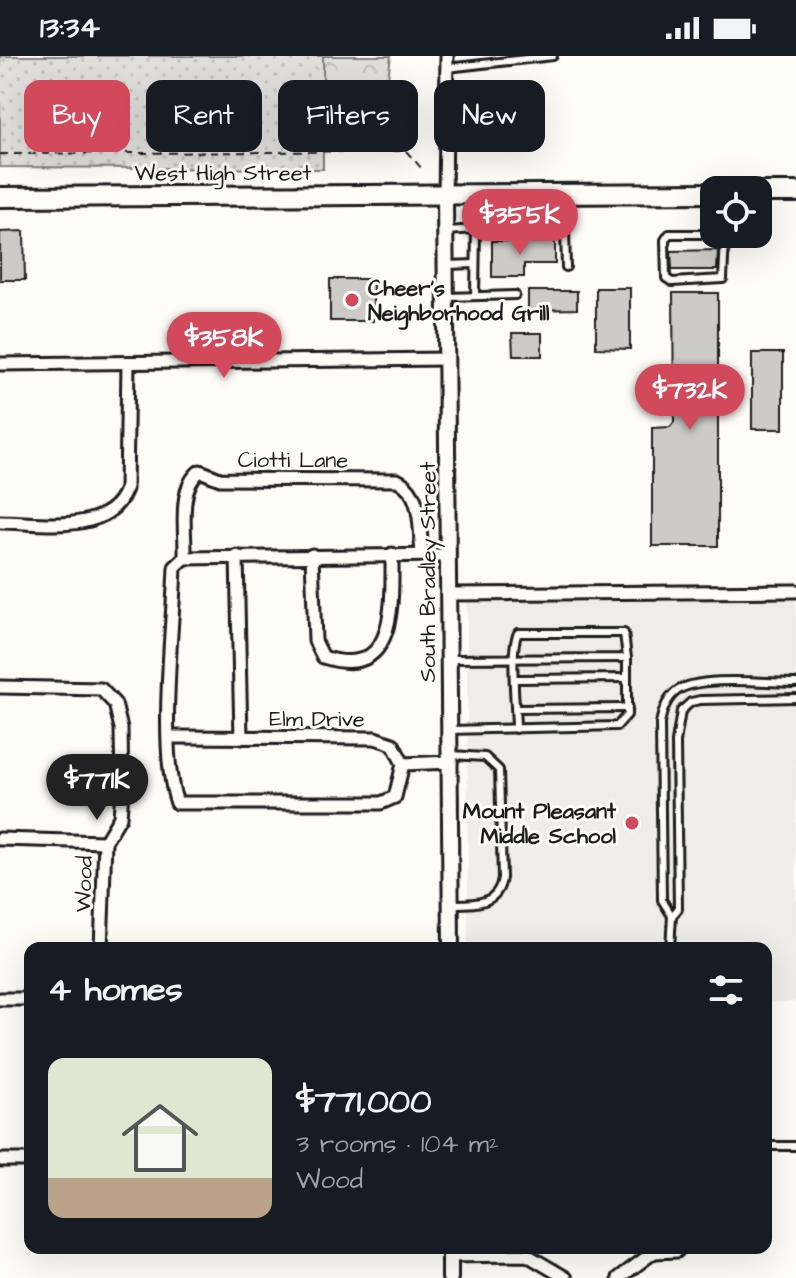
<!DOCTYPE html>
<meta charset="utf-8">
<style>
:root{--surface:#171b24;--page:#20242c;--text:#f1f3f6;--muted:#9ea1a6;--accent:#d1495b}
body{margin:0;font-family:"Architects Daughter",sans-serif;background:var(--page);color:var(--text);height:100vh;display:flex;flex-direction:column;font-size:30px;white-space:nowrap}
*{box-sizing:border-box;margin:0}
p{font-size:26px;color:var(--muted)}
.icon{flex:none;width:44px;height:44px;fill:none;stroke:currentColor;stroke-width:2;stroke-linecap:round;stroke-linejoin:round}
.map{position:relative;flex:1;overflow:hidden}
.drawer{position:absolute;left:24px;top:886px;width:748px;height:312px;display:flex;flex-direction:column;background:var(--surface);border-radius:16px;box-shadow:0 8px 32px #0002}
.drawer>*{flex:none}
.hud{position:absolute;left:24px;top:24px;width:748px;height:72px;display:flex;gap:16px}
.tools{position:absolute;left:700px;top:120px;display:grid;gap:16px}
.tools a{display:grid;place-items:center;width:72px;height:72px;border-radius:16px;background:var(--surface);box-shadow:0 8px 32px #0002;font-size:40px}
.price{position:absolute;translate:-50% -68px;padding:0 18px;border-radius:28px;background:var(--accent);color:#fff;font-size:26px;line-height:52px;filter:drop-shadow(0 2px 4px #0008)}
.price::after{content:'';position:absolute;left:50%;top:48px;width:24px;height:18px;margin-left:-12px;background:inherit;clip-path:polygon(0 0,100% 0,50% 100%)}
.price.selected{background:#222;color:#fff}
ul{padding:0;list-style:none}
li{display:flex;align-items:center;gap:24px;height:200px;padding:0 24px}
li span{display:grid;place-items:center;flex:none;width:224px;height:160px;border-radius:16px;color:#555}
li>.icon{margin-inline-start:auto}
span .icon{width:96px;height:96px;fill:#fffc;stroke-width:1}
li b{font-size:34px}
h2{display:flex;justify-content:space-between;align-items:center;height:96px;padding:0 24px;font-size:34px}
.chip{padding:0 28px;border-radius:16px;background:var(--surface);box-shadow:0 8px 32px #0002;font-size:28px;line-height:72px}
.chip.selected{background:var(--accent);color:#fff}
.status{display:flex;justify-content:space-between;align-items:center;height:56px;padding:0 40px;background:var(--surface);direction:ltr}
.status svg{height:22px;fill:currentColor}
.map>svg:first-child{display:block}
</style>
<div class="status"><b>13:34</b><svg viewBox="0 0 49 12"><path d="M0 12V9h3v3zM5 12V6h3v6zM10 12V3h3v9zM15 12V0h3v12zM26 1h20v11H26zM47 4h2v5h-2z"/></svg></div>
<div class="map">
<svg width="796" height="1222" viewBox="0 0 796 1222">
<defs>
<pattern id="forest-crowns" width="20" height="18" patternUnits="userSpaceOnUse" patternTransform="scale(2)"><rect width="20" height="18" fill="#e0dfdb"/><path d="M2 6a3 3 0 1 1 6 0M12 15a3 3 0 1 1 6 0" fill="none" stroke="#c0bfbb"/></pattern>
<pattern id="park-dots" width="8" height="8" patternUnits="userSpaceOnUse" patternTransform="scale(2)"><rect width="8" height="8" fill="#e0dfdb"/><path d="M2 2h.1M6 6h.1" fill="none" stroke="#c0bfbb" stroke-width="1.8" stroke-linecap="round"/></pattern>
</defs>
<rect width="100%" height="100%" fill="#fdfcf7"/>
<filter id="ink" filterUnits="userSpaceOnUse"><feTurbulence type="fractalNoise" baseFrequency=".0125" numOctaves="2"/><feDisplacementMap in="SourceGraphic" scale="16" xChannelSelector="R" yChannelSelector="G"/><feConvolveMatrix kernelMatrix="1 2 1 2 8 2 1 2 1" color-interpolation-filters="sRGB"/></filter>
<g filter="url(#ink)">
<polygon fill="#eeede9" points="796,541 796,946 766,946 766,892 468,892 467,544"/>
<polygon fill="url(#forest-crowns)" stroke="#7e7e7c" stroke-width="2" points="7,0 391,0 378,95 129,92"/>
<polygon fill="url(#park-dots)" stroke="#7e7e7c" stroke-width="2" points="0,0 323,0 323,113 0,111"/>
<g fill="#cccbc8" stroke="#1c1c1c" stroke-width="2">
<polygon points="24,175 25,224 0,224 0,176"/>
<polygon points="492,185 555,185 555,208 524,208 524,221 492,221"/>
<polygon points="718,194 717,214 672,214 671,195"/>
<rect x="330" y="223" width="43" height="42"/>
<polygon points="596,232 630,232 630,293 596,292"/>
<polygon points="528,235 577,235 577,253 528,254"/>
<polygon points="673,237 718,237 718,490 652,490 652,372 670,371 674,366"/>
<polygon points="512,277 542,277 542,300 513,300"/>
<rect x="752" y="297" width="31" height="76"/>
</g>
<g fill="none" stroke-linecap="round" stroke-linejoin="round">
<g stroke="#1c1c1c" stroke-width="12">
<g id="service">
<polyline points="447,12 553,0"/>
<polyline points="564,139 566,211"/>
<polyline points="713,140 713,178"/>
<polyline points="447,175 476,173"/>
<polyline points="714,178 669,178 665,184 666,222 672,226 723,223 725,183 719,178"/>
<polyline points="447,209 475,208"/>
<polyline points="475,240 476,173 565,172"/>
<polyline points="447,241 515,239"/>
<path d="M 449,603 C 509,603 568,602 627,602 L 624,577 L 518,577 C 509,594 516,652 516,673"/>
<polyline points="516,623 627,622"/>
<polyline points="516,653 628,652"/>
<polyline points="450,674 617,670 627,659 627,602"/>
<path d="M 450,848 C 473,848 498,850 502,822 L 499,714 L 485,701 L 451,699"/>
<path d="M 672,860 L 662,844 L 660,668 C 662,656 666,643 677,635 C 699,619 767,627 796,627"/>
<polyline points="670,892 672,860 678,853 676,686 681,655 691,646 700,644 796,642"/>
<polyline points="766,1090 796,1090"/>
</g>
</g>
<g stroke="#1c1c1c" stroke-width="17">
<g id="minor">
<polyline points="445,140 447,0"/>
<polyline points="0,308 447,303"/>
<path d="M 0,466 C 41,466 109,480 126,433 L 128,307"/>
<path d="M 312,499 L 315,585 L 323,601 C 397,625 392,549 392,498"/>
<polyline points="237,500 241,682"/>
<path d="M 185,502 C 186,476 177,432 200,415 L 220,423 L 397,424 C 423,436 419,472 422,497"/>
<polyline points="448,538 796,535"/>
<polyline points="0,631 101,633 115,648 121,672 122,735 120,761 105,786 101,892"/>
<polyline points="169,681 375,682 393,688 403,708 451,706"/>
<path d="M 403,708 L 395,741 L 381,747 L 177,747 C 158,695 173,570 175,511 L 185,502 L 448,499"/>
<polyline points="0,783 105,786"/>
<polyline points="0,943 30,943"/>
<polyline points="0,1104 30,1104"/>
<polyline points="654,1196 677,1195"/>
<polyline points="450,1200 527,1199 566,1222"/>
<polyline points="619,1222 654,1196 649,1192"/>
</g>
</g>
<g stroke="#1c1c1c" stroke-width="20">
<g id="tertiary">
<polyline points="445,140 451,892"/>
<polyline points="450,1222 450,1192"/>
</g>
</g>
<g stroke="#1c1c1c" stroke-width="24">
<g id="primary">
<polyline points="758,136 796,136"/>
<polyline points="0,141 714,137"/>
</g>
</g>
<polyline stroke="#1c1c1c" stroke-width="2" stroke-dasharray="8 6" stroke-linecap="butt" points="0,98 406,95 424,115"/>
<use href="#service" stroke="#fdfcf7" stroke-width="6"/>
<use href="#minor" stroke="#fdfcf7" stroke-width="11"/>
<use href="#tertiary" stroke="#fdfcf7" stroke-width="14"/>
<use href="#primary" stroke="#fdfcf7" stroke-width="18"/>
</g>
</g>
<g fill="#d1495b" stroke="#fdfcf7" stroke-width="3">
<circle cx="352" cy="244" r="8"/>
<circle cx="632" cy="767" r="8"/>
</g>
<g text-anchor="middle" stroke-width="6" stroke-linejoin="round" paint-order="stroke">
<g font-size="22" fill="#1c1c1c" stroke="#fdfcf7">
<text x="223" y="124">West High Street</text>
<text x="293" y="411">Ciotti Lane</text>
<text transform="translate(427 516) rotate(-90)" y="8">South Bradley Street</text>
<text x="317" y="670">Elm Drive</text>
<text transform="translate(83 828) rotate(-88)" y="8">Wood</text>
</g>
<g font-size="22" font-weight="bold" fill="#1c1c1c" stroke="#fdfcf7" text-anchor="start">
<text x="368" y="239">Cheer's<tspan x="368" dy="25">Neighborhood Grill</tspan></text>
<text x="616" y="762" text-anchor="end">Mount Pleasant<tspan x="616" dy="25">Middle School</tspan></text>
</g>
</g>
</svg>
<div class="tools">
<a><svg class="icon" aria-label="locate" viewBox="0 0 24 24"><circle cx="12" cy="12" r="6"/><path d="M12 2v4M12 18v4M2 12h4M18 12h4"/></svg></a>
</div>
<b class="price" style="left:520px;top:201px">$355K</b>
<b class="price" style="left:224px;top:324px">$358K</b>
<b class="price" style="left:690px;top:376px">$732K</b>
<b class="price selected" style="left:97px;top:766px">$771K</b>
<div class="hud">
<a class="chip selected">Buy</a>
<a class="chip">Rent</a>
<a class="chip">Filters</a>
<a class="chip">New</a>
</div>
<section class="drawer">
<h2>4 homes<svg class="icon" aria-label="filters" viewBox="0 0 24 24"><path d="M4 7h16M4 17h16"/><circle cx="9" cy="7" r="2"/><circle cx="15" cy="17" r="2"/></svg></h2>
<ul>
<li><span style="background:linear-gradient(#dfe7d0 75%,#b9a48a 0)"><svg class="icon" aria-label="home" viewBox="0 0 24 24"><path d="M3 11l9-7 9 7M6 9v11h12V9"/></svg></span><div><b>$771,000</b><p>3 rooms · 104 m²</p><p>Wood</p></div></li>
</ul>
</section>
</div>
